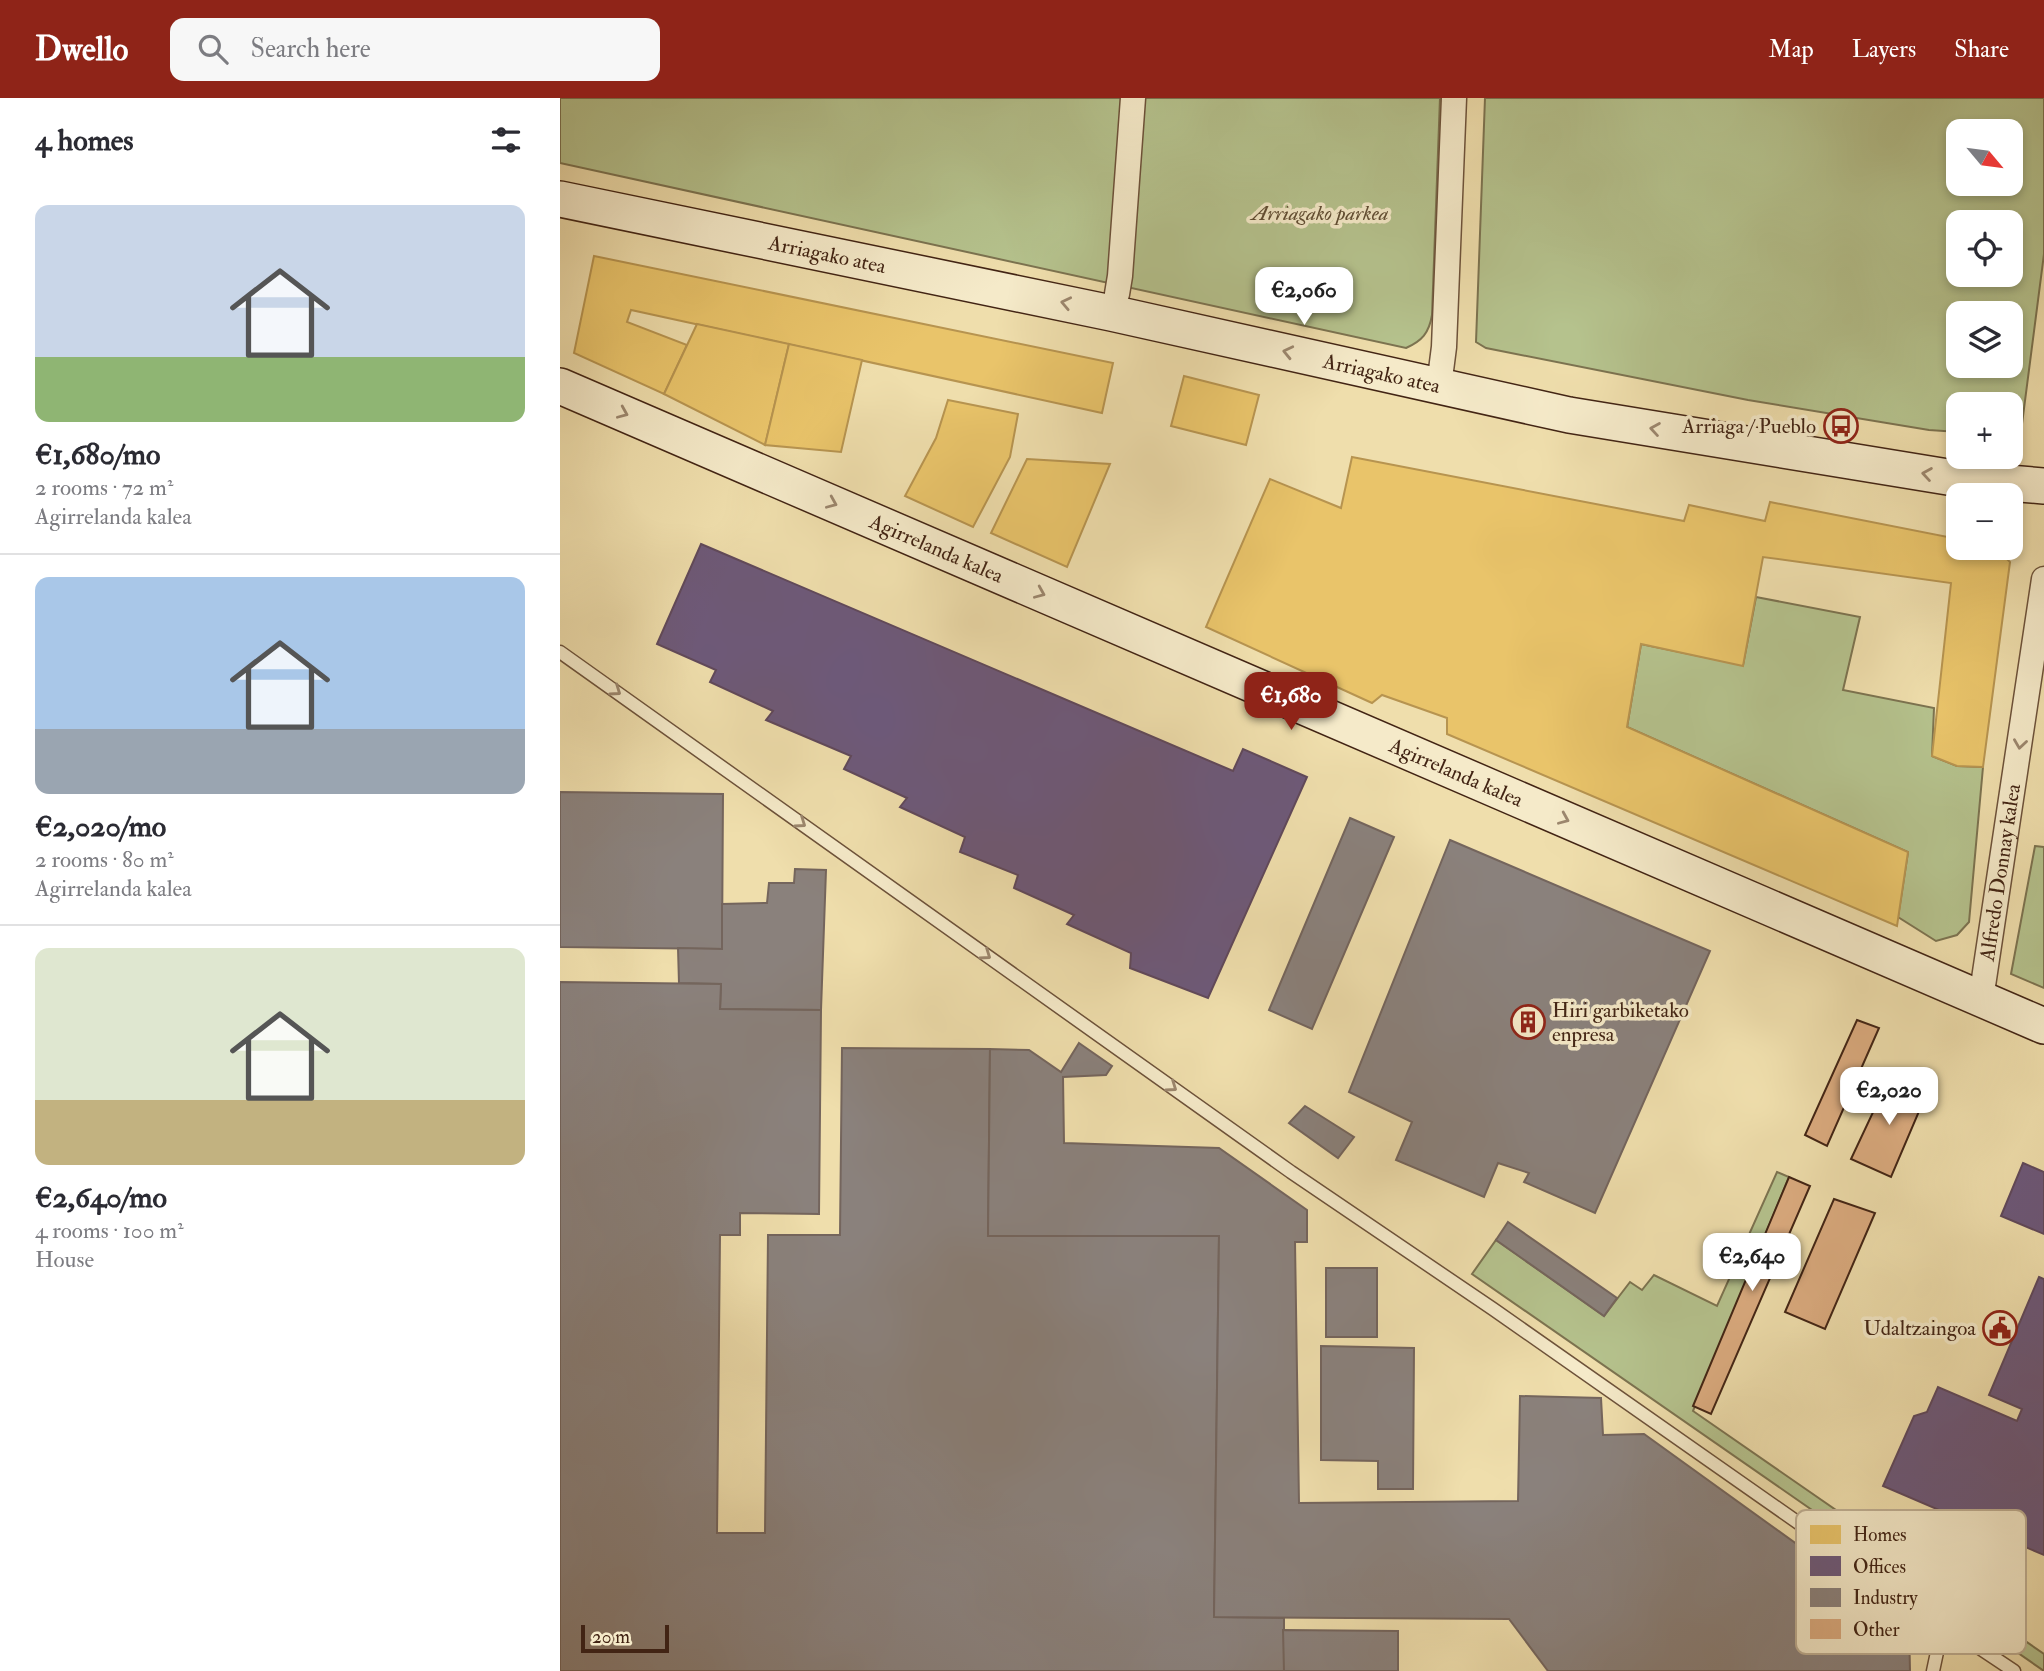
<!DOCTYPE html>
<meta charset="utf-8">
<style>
:root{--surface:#fff;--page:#f7f7f7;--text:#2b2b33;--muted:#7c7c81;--line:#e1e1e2;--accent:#8f2418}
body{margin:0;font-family:"IM FELL Double Pica",serif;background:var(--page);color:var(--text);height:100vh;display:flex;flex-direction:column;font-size:26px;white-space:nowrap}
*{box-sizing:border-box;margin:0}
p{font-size:23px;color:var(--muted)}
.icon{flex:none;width:38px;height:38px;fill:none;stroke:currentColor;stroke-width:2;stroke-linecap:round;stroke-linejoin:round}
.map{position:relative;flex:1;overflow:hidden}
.sheet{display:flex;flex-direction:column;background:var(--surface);width:560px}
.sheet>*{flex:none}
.needle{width:46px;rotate:119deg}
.controls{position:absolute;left:1386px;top:21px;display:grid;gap:14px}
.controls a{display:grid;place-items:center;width:77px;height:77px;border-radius:14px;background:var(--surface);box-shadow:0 4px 10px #0003;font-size:35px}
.scale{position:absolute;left:21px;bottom:18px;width:88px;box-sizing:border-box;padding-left:7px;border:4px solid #422414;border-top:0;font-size:19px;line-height:24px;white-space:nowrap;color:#422414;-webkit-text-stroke:5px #f5eac9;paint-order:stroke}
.price{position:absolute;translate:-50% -60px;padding:0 16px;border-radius:14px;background:#fff;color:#222;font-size:23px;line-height:46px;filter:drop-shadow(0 2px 4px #0008)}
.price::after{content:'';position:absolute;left:50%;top:42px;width:21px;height:16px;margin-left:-10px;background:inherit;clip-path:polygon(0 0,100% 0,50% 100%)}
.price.selected{background:var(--accent);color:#fff}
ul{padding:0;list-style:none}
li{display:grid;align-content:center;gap:14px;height:371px;padding:0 35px}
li+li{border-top:2px solid var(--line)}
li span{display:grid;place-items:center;height:217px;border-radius:14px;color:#555}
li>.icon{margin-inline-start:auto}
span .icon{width:126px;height:126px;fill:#fffc;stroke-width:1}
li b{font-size:30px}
h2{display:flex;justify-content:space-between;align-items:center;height:84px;padding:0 35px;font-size:30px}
header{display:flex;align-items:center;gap:42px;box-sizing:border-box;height:98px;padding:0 35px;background:var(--accent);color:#fff}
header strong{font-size:33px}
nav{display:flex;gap:38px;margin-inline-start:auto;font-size:24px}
.search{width:490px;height:63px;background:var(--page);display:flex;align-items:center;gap:18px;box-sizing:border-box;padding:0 24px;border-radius:14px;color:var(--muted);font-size:26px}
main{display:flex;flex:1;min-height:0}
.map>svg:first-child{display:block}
</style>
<header>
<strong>Dwello</strong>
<div class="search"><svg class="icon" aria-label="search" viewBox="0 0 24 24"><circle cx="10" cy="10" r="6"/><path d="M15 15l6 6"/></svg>Search here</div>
<nav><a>Map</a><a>Layers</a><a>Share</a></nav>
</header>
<main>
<section class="sheet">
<h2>4 homes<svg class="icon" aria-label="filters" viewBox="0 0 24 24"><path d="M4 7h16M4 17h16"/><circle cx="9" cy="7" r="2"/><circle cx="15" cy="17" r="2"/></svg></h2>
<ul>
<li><span style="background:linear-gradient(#c9d6e8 70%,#8fb573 0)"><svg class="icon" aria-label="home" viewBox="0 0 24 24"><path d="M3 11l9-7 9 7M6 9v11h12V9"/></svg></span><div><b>€1,680/mo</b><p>2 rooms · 72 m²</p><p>Agirrelanda kalea</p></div></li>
<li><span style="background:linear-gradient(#a9c7e8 70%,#9aa5b1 0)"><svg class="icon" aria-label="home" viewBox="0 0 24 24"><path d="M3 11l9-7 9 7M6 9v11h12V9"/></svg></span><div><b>€2,020/mo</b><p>2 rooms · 80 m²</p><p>Agirrelanda kalea</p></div></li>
<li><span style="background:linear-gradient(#dfe7d0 70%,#c2b280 0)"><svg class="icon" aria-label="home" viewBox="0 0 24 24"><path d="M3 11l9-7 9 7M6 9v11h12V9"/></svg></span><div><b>€2,640/mo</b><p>4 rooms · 100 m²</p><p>House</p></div></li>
</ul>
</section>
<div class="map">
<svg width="1484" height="1573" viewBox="0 0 1484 1573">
<rect width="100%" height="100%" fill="#efdeac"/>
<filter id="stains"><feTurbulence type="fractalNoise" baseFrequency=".00286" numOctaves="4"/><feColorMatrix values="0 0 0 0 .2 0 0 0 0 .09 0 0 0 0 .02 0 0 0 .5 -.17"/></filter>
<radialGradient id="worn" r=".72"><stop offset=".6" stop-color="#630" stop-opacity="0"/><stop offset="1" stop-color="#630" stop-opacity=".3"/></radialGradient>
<g fill="#b5c28d" stroke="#7c7350" stroke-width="2" fill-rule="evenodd">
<path d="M 0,0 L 880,0 L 872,217 C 869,235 862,243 846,250 L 0,65 Z"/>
<path d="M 925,0 L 1484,0 L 1484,156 L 1462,326 L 1458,332 L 1451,335 L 1451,306 L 1398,306 L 1398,334 L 1369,332 L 1188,302 L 926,250 L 916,244 ZM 1398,33 L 1451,33 L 1451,86 L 1398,86 ZM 1451,124 L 1451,177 L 1398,177 L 1398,124 ZM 1398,215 L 1451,215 L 1451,268 L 1398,268 Z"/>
<polygon points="1196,499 1300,519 1283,592 1374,610 1372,658 1397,668 1423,669 1409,824 1397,837 1376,843 1338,819 1348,754 1067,629 1081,546 1183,567"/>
<polygon points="1475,748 1484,749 1484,890 1451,876"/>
<polygon points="1217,1074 1229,1079 1133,1313 1484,1556 1484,1573 912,1176 936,1142 1044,1218 1070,1184 1082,1192 1094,1177 1157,1208"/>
</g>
<g fill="#e9c46a" stroke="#b79450" stroke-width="2">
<polygon points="34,158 553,265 542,315 71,212 67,224 127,247 104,296 14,255"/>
<polygon points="137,226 229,246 205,347 104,296"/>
<polygon points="229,246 302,262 281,354 205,347"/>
<polygon points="624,278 699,297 686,347 611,328"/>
<polygon points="388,302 458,316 450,359 413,429 345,398 376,340"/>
<polygon points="792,359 1124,423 1129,407 1205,423 1210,404 1398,441 1398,450 1436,450 1450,464 1423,669 1397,668 1372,658 1391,485 1203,459 1183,568 1081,546 1067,629 1348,754 1337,828 887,636 887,620 822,597 812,605 646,529 710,381 781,410"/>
<polygon points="467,361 550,366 507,469 431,435"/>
</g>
<g fill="#6d597a" stroke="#60495b" stroke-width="2">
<polygon points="141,446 673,673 683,651 747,679 648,900 570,870 571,855 507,826 514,817 454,790 458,777 400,754 405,739 340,709 347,700 284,671 291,658 206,622 213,613 150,584 156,572 97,546"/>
<polygon points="1463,1065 1484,1074 1484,1136 1441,1118"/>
<polygon points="1479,1179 1484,1181 1484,1457 1323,1388 1354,1318 1367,1314 1378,1289 1457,1323 1462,1311 1429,1297"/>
</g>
<g fill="#8a817c" stroke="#74655d" stroke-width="2">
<polygon points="0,694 163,696 162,851 0,849"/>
<polygon points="790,720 834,739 752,931 709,912"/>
<polygon points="890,742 1150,853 1035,1115 964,1084 969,1075 938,1065 924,1099 836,1062 852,1024 789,994"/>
<polygon points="235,771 266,772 261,912 160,911 161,886 119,885 118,850 162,851 162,806 207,805 209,785 234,785"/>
<polygon points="0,884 161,886 160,911 261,912 259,1116 180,1115 180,1137 160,1137 157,1435 205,1435 208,1137 280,1137 282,950 430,951 428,1138 659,1138 654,1519 724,1520 724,1573 0,1573"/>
<polygon points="519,945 552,968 546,977 503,979 504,1045 659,1050 747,1112 747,1144 735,1144 739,1405 958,1403 960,1298 1041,1300 1043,1337 1084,1336 1349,1527 1350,1573 988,1573 949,1521 654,1519 659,1138 428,1138 430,951 469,952 501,974"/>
<polygon points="745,1008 794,1039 778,1060 729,1025"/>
<polygon points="948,1124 1057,1200 1044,1218 936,1142"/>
<rect x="766" y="1170" width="51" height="69"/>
<polygon points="761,1248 854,1250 853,1391 818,1391 818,1363 761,1362"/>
<polygon points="723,1532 838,1533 838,1573 724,1573"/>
</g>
<g fill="#dbab7f" stroke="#422414" stroke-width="2">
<polygon points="1297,922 1319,930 1267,1048 1245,1037"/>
<polygon points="1330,978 1366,997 1331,1079 1291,1061"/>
<polygon points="1229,1079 1250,1088 1151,1316 1133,1308"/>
<polygon points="1274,1101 1315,1115 1265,1231 1225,1214"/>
</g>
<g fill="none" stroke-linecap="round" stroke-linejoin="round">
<g stroke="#6d523a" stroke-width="15">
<g id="lane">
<polyline points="0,554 731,1074 933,1211 1367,1515 1454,1573"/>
<polyline points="1373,1573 1383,1526"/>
</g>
</g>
<g stroke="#6d523a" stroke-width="27">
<g id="street">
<polyline points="557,196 560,178 573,0"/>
<polyline points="879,288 884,249 894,0"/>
<path id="s1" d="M 1421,901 L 1484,481"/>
</g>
</g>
<g stroke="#422414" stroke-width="38">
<g id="secondary">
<path id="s2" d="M 0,101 L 551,215 L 1009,317 L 1400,381 L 1484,388"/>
<path id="s3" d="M 0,288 L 1484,928"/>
</g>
</g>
<use href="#lane" stroke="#f5eac9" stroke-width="12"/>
<use href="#street" stroke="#f5eac9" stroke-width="24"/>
<use href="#secondary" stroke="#f5eac9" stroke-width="35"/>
</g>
<defs><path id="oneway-chevron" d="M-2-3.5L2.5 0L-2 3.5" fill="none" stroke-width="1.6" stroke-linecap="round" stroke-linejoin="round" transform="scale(1.75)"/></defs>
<g stroke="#9c876e">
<use href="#oneway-chevron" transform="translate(506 205) rotate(-168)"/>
<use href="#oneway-chevron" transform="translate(728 254) rotate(-167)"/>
<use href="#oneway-chevron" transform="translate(63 315) rotate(23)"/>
<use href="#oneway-chevron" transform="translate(1095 331) rotate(-171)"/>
<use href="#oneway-chevron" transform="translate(1367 376) rotate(-171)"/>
<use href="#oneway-chevron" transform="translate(272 405) rotate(23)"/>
<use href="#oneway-chevron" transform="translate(480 495) rotate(23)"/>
<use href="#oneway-chevron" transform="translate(56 593) rotate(35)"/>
<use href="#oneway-chevron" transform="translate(1460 646) rotate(98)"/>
<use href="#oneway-chevron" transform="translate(1004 721) rotate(23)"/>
<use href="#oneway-chevron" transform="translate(241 725) rotate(35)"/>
<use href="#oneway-chevron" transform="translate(426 857) rotate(35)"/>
<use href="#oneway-chevron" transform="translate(612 989) rotate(35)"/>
</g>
<defs>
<g id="bus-ring" transform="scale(1.75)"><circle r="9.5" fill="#f5eac9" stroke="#8f2418" stroke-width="1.5"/><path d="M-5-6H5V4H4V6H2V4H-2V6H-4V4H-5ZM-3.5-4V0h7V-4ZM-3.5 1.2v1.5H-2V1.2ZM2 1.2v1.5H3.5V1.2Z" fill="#8f2418"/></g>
<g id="building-ring" transform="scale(1.75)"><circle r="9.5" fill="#f5eac9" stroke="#8f2418" stroke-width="1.5"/><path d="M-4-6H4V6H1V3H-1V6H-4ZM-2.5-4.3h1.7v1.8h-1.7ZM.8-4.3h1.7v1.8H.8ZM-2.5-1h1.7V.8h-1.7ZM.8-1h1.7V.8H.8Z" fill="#8f2418"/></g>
<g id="civic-ring" transform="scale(1.75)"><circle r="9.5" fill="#f5eac9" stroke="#8f2418" stroke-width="1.5"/><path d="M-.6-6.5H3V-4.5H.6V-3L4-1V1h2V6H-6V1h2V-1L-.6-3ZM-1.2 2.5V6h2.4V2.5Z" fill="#8f2418"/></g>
</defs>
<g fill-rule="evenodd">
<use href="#bus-ring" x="1281" y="328"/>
<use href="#building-ring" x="968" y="924"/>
<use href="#civic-ring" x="1440" y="1230"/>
</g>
<g text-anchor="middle" stroke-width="7" stroke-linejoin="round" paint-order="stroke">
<g font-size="21" font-style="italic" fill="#5f4c32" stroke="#f5eac9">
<text x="760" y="122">Arriagako parkea</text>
</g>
<g font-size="21" fill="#422414" stroke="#f5eac9">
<text dy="7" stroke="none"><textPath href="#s2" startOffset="273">Arriagako atea</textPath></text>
<text dy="7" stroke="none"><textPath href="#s2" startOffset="840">Arriagako atea</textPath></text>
<text dy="7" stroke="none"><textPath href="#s3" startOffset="410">Agirrelanda kalea</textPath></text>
<text dy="7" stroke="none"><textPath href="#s3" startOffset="976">Agirrelanda kalea</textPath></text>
<text dy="7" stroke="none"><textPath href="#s1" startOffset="128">Alfredo Donnay kalea</textPath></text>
</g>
<g font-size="21" fill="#422414" stroke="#f5eac9" text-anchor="end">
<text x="1256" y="335">Arriaga / Pueblo</text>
<text x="992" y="919" text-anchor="start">Hiri garbiketako<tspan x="992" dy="24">enpresa</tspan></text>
<text x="1416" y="1237">Udaltzaingoa</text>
</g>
</g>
<rect x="1236" y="1412" width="230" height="144" rx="10" fill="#f5eac9" stroke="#bfaf93" stroke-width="2"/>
<rect x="1250" y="1427" width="31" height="19" fill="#e9c46a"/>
<rect x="1250" y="1458" width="31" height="20" fill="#6d597a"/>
<rect x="1250" y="1490" width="31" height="19" fill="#8a817c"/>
<rect x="1250" y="1521" width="31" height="20" fill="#dbab7f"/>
<g font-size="19" fill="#422414">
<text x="1293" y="1443">Homes</text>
<text x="1293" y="1475">Offices</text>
<text x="1293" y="1506">Industry</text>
<text x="1293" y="1538">Other</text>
</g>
<rect width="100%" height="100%" filter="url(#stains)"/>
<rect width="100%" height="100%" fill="url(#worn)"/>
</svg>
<div class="controls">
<a><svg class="needle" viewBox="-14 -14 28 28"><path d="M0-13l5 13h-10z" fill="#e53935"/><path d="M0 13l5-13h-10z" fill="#7c7c81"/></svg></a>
<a><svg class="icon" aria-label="locate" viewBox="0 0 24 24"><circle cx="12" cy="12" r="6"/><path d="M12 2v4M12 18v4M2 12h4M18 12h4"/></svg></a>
<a><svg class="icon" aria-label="layers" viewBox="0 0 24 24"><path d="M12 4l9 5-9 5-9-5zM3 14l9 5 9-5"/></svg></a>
<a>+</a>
<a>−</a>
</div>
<div class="scale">20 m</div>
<b class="price" style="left:744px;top:229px">€2,060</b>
<b class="price selected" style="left:731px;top:634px">€1,680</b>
<b class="price" style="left:1329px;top:1029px">€2,020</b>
<b class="price" style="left:1192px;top:1195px">€2,640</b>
</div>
</main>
